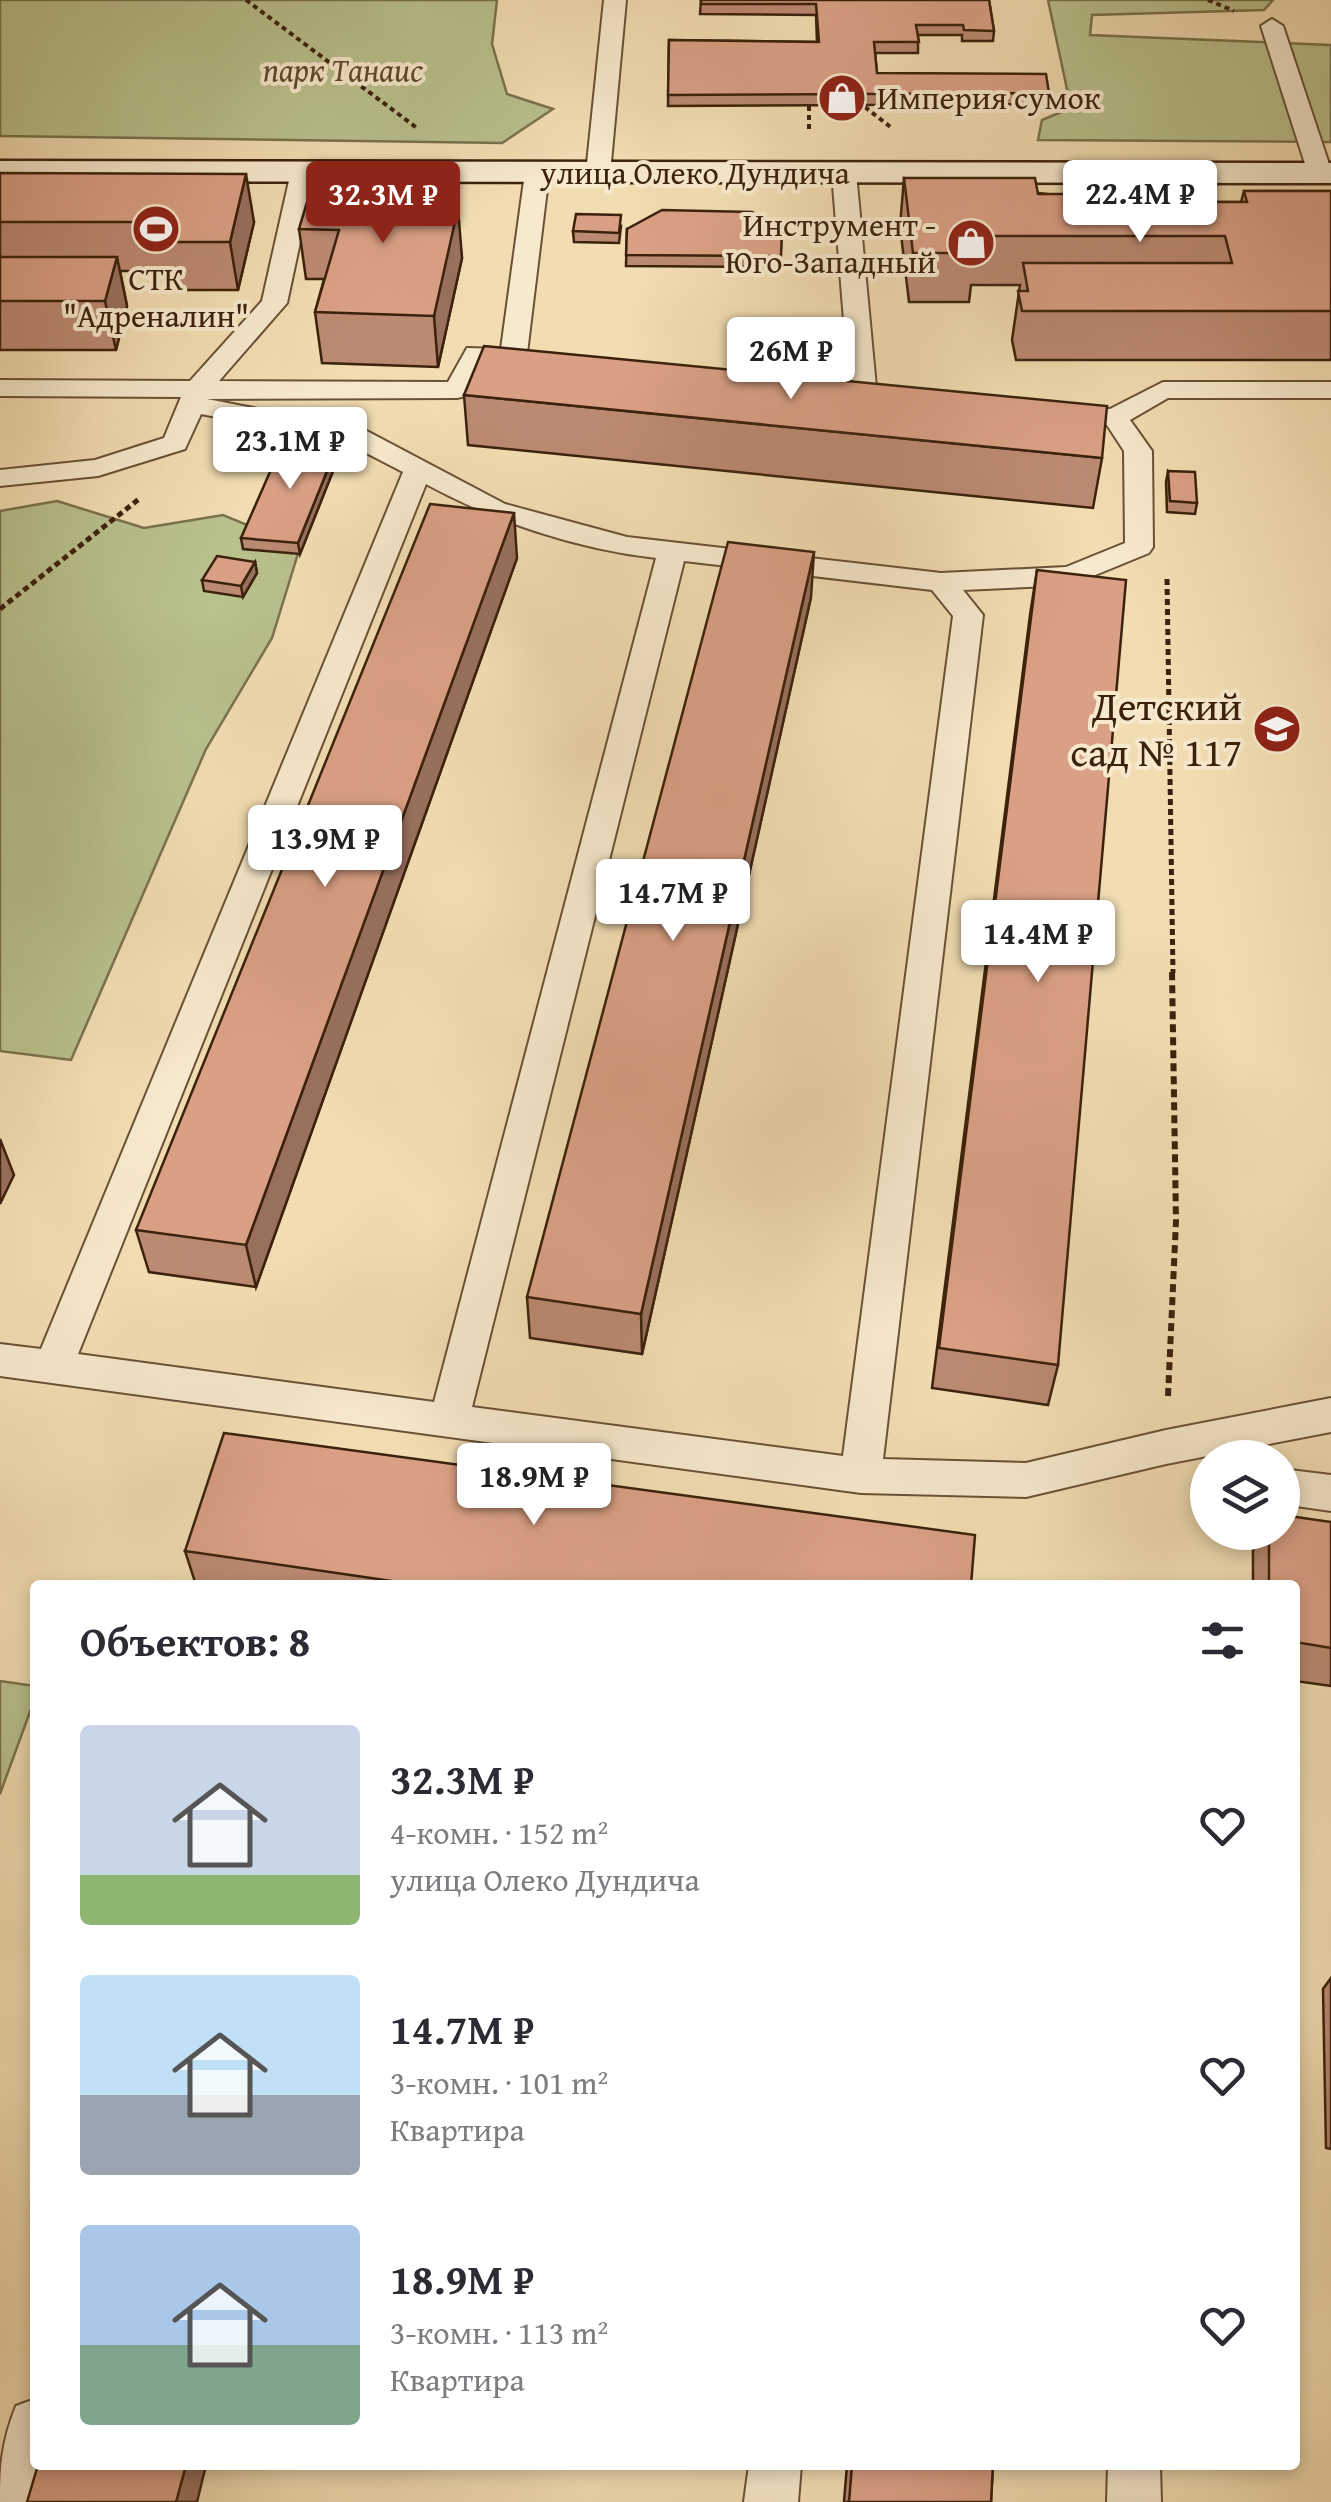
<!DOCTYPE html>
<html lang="ru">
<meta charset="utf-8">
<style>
:root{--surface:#fff;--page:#f7f7f7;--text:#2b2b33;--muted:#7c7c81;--accent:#8f2418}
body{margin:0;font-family:"Gentium Book Plus",serif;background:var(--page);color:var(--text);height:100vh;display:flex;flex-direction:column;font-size:38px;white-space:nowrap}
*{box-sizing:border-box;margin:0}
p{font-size:32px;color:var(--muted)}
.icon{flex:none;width:55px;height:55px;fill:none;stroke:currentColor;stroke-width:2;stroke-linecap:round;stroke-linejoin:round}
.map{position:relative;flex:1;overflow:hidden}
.panel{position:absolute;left:30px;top:1580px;width:1270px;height:890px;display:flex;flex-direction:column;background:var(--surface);border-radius:10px;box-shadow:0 5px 15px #0003}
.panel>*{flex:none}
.buttons{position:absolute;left:1190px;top:1440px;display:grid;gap:20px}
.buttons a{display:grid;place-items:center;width:110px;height:110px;border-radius:50%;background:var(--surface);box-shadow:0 5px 15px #0003;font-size:50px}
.price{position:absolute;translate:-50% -85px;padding:0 22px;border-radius:10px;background:#fff;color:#222;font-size:32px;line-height:65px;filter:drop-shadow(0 2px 5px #0008)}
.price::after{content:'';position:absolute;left:50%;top:60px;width:30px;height:22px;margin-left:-15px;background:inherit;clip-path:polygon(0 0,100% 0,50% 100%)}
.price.on{background:var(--accent);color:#fff}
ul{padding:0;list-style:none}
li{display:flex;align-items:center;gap:30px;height:250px;padding:0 50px}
li span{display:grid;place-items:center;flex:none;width:280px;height:200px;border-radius:10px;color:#555}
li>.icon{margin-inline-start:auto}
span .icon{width:120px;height:120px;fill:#fffc;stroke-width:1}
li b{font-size:42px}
h2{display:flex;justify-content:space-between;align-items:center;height:120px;padding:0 50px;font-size:42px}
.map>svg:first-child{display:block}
</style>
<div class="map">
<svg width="1331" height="2502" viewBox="0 0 1331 2502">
<rect width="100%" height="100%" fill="#f2ddb2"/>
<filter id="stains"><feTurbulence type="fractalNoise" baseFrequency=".002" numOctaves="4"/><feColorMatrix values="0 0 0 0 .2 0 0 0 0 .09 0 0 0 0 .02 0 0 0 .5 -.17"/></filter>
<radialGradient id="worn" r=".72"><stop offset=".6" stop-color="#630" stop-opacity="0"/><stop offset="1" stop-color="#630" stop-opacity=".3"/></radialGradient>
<g fill="#b9c18d" stroke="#7a724c" stroke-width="2.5">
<polygon points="0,0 497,0 492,44 507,94 553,109 502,143 0,136"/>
<polygon points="1048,0 1273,0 1264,10 1092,15 1090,35 1331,45 1331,142 1038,140 1042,120 1071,108"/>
<polygon points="57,501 144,528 223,515 300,547 272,638 206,749 71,1060 0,1051 0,511"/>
<polygon points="0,1681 35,1686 35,1698 0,1794"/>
</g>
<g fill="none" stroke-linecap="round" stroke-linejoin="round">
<g stroke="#6a5136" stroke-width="4">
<g id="lane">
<polygon points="604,0 626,0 610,173 598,180 586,173"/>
<polygon points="1272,19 1283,26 1331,170 1328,178 1312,178 1308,173 1261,26"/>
<path d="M 303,165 L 315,172 L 287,303 L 219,381 L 448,382 L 467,348 L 501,349 L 525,173 L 537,166 L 549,173 L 527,353 L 541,355 L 545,361 L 532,369 L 484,363 L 466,396 L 457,398 L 207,399 L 365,430 L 505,504 L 627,537 L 941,573 L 1066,567 L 1125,543 L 1124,451 L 1107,425 L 1045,418 L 1041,412 L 1045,406 L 1110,409 L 1163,382 L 1331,382 L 1331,398 L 1168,398 L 1130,420 L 1152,451 L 1153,547 L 1149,553 L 1071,585 L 963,590 L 983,615 L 883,1459 L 1026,1463 L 1166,1430 L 1331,1398 L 1331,1432 L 1166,1464 L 1026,1497 L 861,1493 L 0,1376 L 0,1344 L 41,1349 L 403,472 L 347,443 L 201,414 L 185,449 L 98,476 L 0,486 L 0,470 L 95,460 L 164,438 L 181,397 L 0,396 L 0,380 L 190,381 L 262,301 L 291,172 ZM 426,484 C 496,522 576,549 656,558 L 434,1402 L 78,1354 ZM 684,561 L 932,590 L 953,616 L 843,1456 L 472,1407 Z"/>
<polygon points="844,166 856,173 876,387 908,391 912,397 908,403 863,402 850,394 832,173"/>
<polygon points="1282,1469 1331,1475 1331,1511 1282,1504"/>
<path d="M 35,2399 L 35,2465 L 49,2465 L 38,2502 L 0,2502 C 0,2464 2,2442 16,2406 Z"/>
<polygon points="749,2465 801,2465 798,2502 744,2502"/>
<polygon points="1108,2465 1160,2465 1161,2502 1107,2502"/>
</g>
</g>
<g stroke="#3c220c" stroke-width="5">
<polygon id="secondary" points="0,161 1331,163 1331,183 0,181"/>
</g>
<g stroke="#3c220c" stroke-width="4" stroke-dasharray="5 4" stroke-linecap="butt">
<polyline points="246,0 417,128"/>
<polyline points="1208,0 1234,11"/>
<polyline points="809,106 809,132"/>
<polyline points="865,107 893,129"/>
</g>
<g stroke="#3c220c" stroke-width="5" stroke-dasharray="6 4" stroke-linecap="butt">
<polyline points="1167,579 1173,973"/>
<polyline points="0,609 139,499"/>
</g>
<polyline stroke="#3c220c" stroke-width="6" stroke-dasharray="8 5" stroke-linecap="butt" points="1168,1396 1176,1221 1172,971"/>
<use href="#lane" fill="#f7e9cd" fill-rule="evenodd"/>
<use href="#secondary" fill="#f7e9cd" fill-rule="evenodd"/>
</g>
<g fill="#bb8a72" stroke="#3c220c" stroke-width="2.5">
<polygon points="701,0 989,0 994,31 993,41 962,41 962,35 918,35 918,53 875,53 877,73 1049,93 1048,104 668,106 669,40 817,42 816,15 700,14"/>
<polygon points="0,173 254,222 238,290 179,290 175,271 120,271 127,306 116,350 0,350"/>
<polygon points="904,178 1118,202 1241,202 1244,191 1331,191 1331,360 1016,360 1012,340 1020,285 971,285 969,302 909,302 900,226"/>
<polygon points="453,185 462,258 438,367 322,363 315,312 324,279 306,279 299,229"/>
<polygon points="621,226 619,243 574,242 573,231"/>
<polygon points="782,228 780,267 626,266 627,229"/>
<polygon points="464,395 1102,458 1093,508 468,445"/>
<polygon points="339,456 300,554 243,549 241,538"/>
<polygon points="1168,471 1197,503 1195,514 1167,512 1166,482"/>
<polygon points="517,558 256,1287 149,1272 136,1230"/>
<polygon points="255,562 257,573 243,597 204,591 202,580"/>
<polygon points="1037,570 1058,1365 1048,1405 932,1388 1030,615"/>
<polygon points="811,597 642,1354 530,1338 527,1297"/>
<polygon points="1331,1522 1331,1686 1295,1681 1295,1585 1253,1585 1253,1551 1261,1532 1282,1532"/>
<polygon points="185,1551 971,1585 196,1585"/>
<polygon points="1331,1978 1331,2149 1326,2148 1323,1989"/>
<polygon points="847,2465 993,2465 991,2502 844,2502"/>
</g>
<g fill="#99705d" stroke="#3c220c" stroke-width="2.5">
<polygon points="246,174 254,222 238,290 230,242"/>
<polygon points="453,185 456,217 458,208 462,258 438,367 434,316 448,208"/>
<polygon points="117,257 127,306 116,350 105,301"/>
<polygon points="338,444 339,456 300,554 298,543"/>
<polygon points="514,513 517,558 256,1287 246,1245"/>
<polygon points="814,552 811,597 642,1354 641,1314"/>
<polygon points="255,562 257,573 243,597 241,586"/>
<polygon points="0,1139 14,1175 0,1204"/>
<polygon points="186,2465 206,2465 197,2502 176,2502"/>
</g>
<g fill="#daa085" stroke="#3c220c" stroke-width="2.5">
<polygon points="701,0 989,0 994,31 964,30 963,25 916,25 919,42 874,42 877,73 1046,74 1049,93 668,95 669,40 819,42 816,4 701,4"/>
<polygon points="0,173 246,174 230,242 170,242 174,222 0,222"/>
<polygon points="904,178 1035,178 1038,194 1116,194 1118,202 1247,202 1244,191 1331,191 1331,311 1022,311 1018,291 1028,291 1023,263 1232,263 1225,236 972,236 974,253 913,253"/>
<polygon points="313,182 453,185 448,208 458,208 434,316 315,312 339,230 299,229"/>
<polygon points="662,210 752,212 782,228 781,256 626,255 627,229"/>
<polygon points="576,214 621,215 619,233 573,231"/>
<polygon points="0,257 117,257 105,301 0,301"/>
<polygon points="484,346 1107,406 1102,458 464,395"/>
<polygon points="284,440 338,444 298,543 241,538"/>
<polygon points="1168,471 1195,472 1197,503 1170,501"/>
<polygon points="430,504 514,513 246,1245 136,1230"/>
<polygon points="728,542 814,552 641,1314 527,1297"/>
<polygon points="217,556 255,562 241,586 202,580"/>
<polygon points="1037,570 1126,580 1058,1365 939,1348"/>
<polygon points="224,1433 975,1535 971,1585 419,1585 185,1551"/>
<polygon points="1282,1515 1331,1522 1331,1648 1295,1642 1295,1585 1269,1585 1269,1532 1282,1532"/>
<polygon points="38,2465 186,2465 176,2502 27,2502"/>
<polygon points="852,2465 993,2465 991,2502 849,2502"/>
</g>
<defs>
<g id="shop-disc" transform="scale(2.5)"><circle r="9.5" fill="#8f2418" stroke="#f7e9cd"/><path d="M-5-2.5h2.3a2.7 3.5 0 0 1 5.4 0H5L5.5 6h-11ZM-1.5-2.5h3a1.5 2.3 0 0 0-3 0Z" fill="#fff"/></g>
<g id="stadium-disc" transform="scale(2.5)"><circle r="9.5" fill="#8f2418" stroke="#f7e9cd"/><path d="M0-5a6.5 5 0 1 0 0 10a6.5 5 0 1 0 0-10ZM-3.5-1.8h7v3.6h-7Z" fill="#fff"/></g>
<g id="school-disc" transform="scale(2.5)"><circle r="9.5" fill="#8f2418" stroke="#f7e9cd"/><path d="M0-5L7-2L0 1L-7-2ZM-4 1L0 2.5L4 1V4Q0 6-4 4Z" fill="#fff"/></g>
</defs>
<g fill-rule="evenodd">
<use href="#shop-disc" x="842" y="98"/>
<use href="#stadium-disc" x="156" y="229"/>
<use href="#shop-disc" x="971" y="243"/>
<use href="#school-disc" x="1277" y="729"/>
</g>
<g text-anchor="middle" stroke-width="8" stroke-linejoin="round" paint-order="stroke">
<g font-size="32" font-style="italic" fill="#5b4a2c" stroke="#f7e9cd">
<text x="343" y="81">парк Танаис</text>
</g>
<g font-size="32" fill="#3c220c" stroke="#f7e9cd" text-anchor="start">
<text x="877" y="109">Империя сумок</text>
<text x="936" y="236" text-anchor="end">Инструмент -<tspan x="936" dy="37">Юго-Западный</tspan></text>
<text x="156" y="290" text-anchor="middle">СТК<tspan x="156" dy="37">"Адреналин"</tspan></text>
</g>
<g font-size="32" fill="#3c220c" stroke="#f7e9cd">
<text x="695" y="184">улица Олеко Дундича</text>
</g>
<g font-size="40" fill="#3c220c" stroke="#f7e9cd" text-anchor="end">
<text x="1242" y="720">Детский<tspan x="1242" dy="46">сад № 117</tspan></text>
</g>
</g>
<rect width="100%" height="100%" filter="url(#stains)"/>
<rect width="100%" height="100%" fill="url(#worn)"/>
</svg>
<div class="buttons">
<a><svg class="icon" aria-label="layers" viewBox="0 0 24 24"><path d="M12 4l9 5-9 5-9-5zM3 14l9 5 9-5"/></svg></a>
</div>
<b class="price" style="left:1140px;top:245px">22.4M ₽</b>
<b class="price on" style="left:383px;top:246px">32.3M ₽</b>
<b class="price" style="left:791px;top:402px">26M ₽</b>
<b class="price" style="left:290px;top:492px">23.1M ₽</b>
<b class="price" style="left:325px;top:890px">13.9M ₽</b>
<b class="price" style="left:673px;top:944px">14.7M ₽</b>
<b class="price" style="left:1038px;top:985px">14.4M ₽</b>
<b class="price" style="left:534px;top:1528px">18.9M ₽</b>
<section class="panel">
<h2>Объектов: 8<svg class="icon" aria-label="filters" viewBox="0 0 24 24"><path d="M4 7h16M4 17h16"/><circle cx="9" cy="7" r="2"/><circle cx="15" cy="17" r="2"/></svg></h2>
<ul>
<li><span style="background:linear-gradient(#c9d6e8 75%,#8fb573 0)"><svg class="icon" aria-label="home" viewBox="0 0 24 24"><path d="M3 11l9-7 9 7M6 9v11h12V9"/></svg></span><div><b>32.3M ₽</b><p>4-комн. · 152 m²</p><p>улица Олеко Дундича</p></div><svg class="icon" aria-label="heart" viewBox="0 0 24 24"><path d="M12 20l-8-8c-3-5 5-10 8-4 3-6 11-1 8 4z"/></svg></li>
<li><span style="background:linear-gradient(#bfe0f5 60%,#9aa5b1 0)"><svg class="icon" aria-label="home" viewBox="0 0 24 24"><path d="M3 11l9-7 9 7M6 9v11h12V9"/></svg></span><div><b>14.7M ₽</b><p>3-комн. · 101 m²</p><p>Квартира</p></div><svg class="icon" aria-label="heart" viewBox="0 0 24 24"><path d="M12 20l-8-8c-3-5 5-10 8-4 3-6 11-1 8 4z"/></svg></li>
<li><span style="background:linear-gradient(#a9c7e8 60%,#7fa58c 0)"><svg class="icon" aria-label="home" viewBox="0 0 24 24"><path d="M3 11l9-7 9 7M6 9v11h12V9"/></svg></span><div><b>18.9M ₽</b><p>3-комн. · 113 m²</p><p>Квартира</p></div><svg class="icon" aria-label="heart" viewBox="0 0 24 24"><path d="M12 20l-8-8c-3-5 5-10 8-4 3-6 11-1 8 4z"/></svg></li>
</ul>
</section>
</div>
